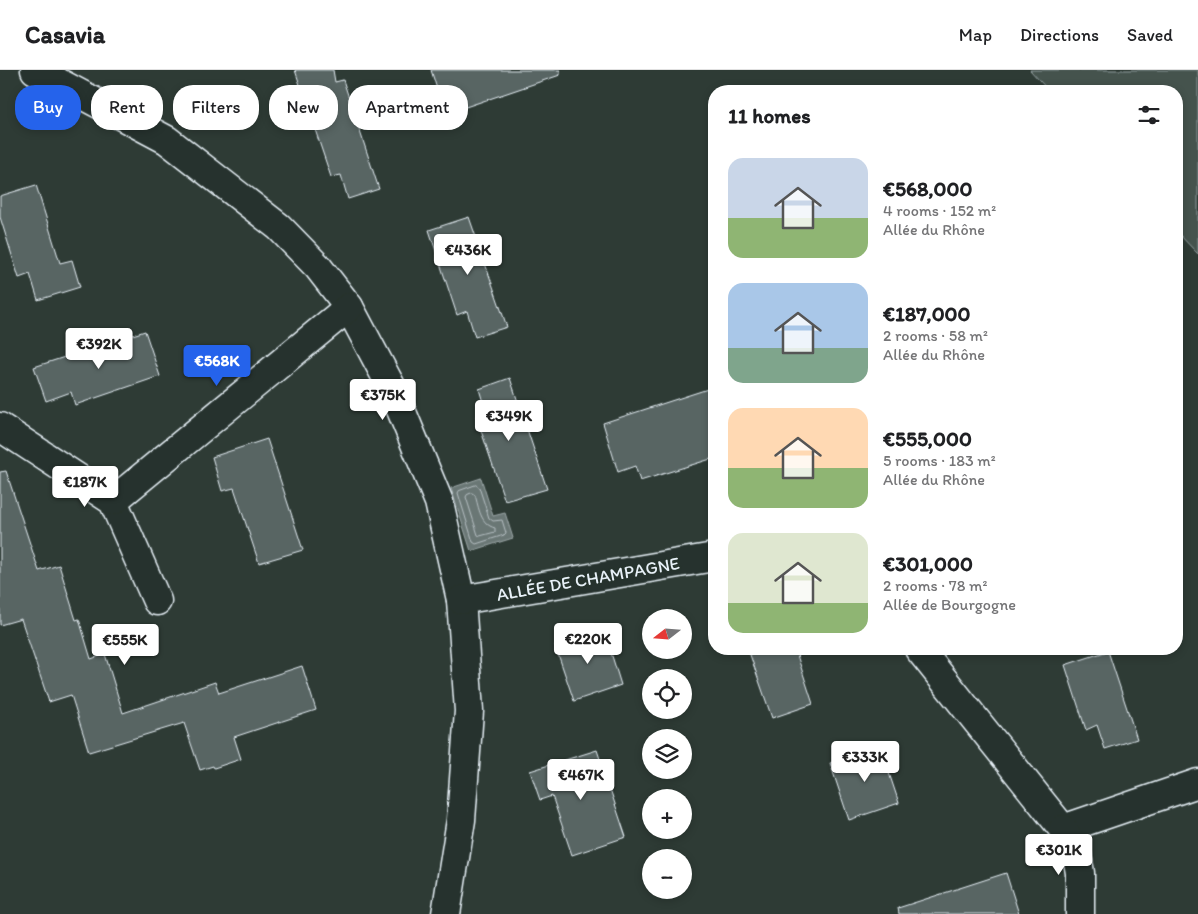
<!DOCTYPE html>
<meta charset="utf-8">
<style>
:root{--surface:#fff;--page:#f2f2f2;--text:#202124;--muted:#757577;--line:#e0e0e0;--accent:#2563eb}
body{margin:0;font-family:Itim,sans-serif;background:var(--page);color:var(--text);height:100vh;display:flex;flex-direction:column;font-size:19px;white-space:nowrap}
*{box-sizing:border-box;margin:0}
p{font-size:16px;color:var(--muted)}
.icon{flex:none;width:28px;height:28px;fill:none;stroke:currentColor;stroke-width:2;stroke-linecap:round;stroke-linejoin:round}
.map{position:relative;flex:1;overflow:hidden}
.side{position:absolute;left:708px;top:15px;width:475px;height:570px;display:flex;flex-direction:column;background:var(--surface);border-radius:20px;box-shadow:0 2px 8px #0003}
.side>*{flex:none}
.guide{position:absolute;left:15px;top:15px;width:475px;height:45px;display:flex;gap:10px}
.needle{width:32px;rotate:253deg}
.controls{position:absolute;left:642px;top:539px;display:grid;gap:10px}
.controls a{display:grid;place-items:center;width:50px;height:50px;border-radius:50%;background:var(--surface);box-shadow:0 2px 8px #0003;font-size:25px}
.price{position:absolute;translate:-50% -42px;padding:0 11px;border-radius:5px;background:#fff;color:#222;font-size:16px;line-height:32px;filter:drop-shadow(0 1px 2px #0008)}
.price::after{content:'';position:absolute;left:50%;top:30px;width:15px;height:11px;margin-left:-8px;background:inherit;clip-path:polygon(0 0,100% 0,50% 100%)}
.price.active{background:var(--accent);color:#fff}
ul{padding:0;list-style:none}
li{display:flex;align-items:center;gap:15px;height:125px;padding:0 20px}
li span{display:grid;place-items:center;flex:none;width:140px;height:100px;border-radius:15px;color:#555}
li>.icon{margin-inline-start:auto}
span .icon{width:60px;height:60px;fill:#fffc;stroke-width:1}
li b{font-size:21px}
h2{display:flex;justify-content:space-between;align-items:center;height:60px;padding:0 20px;font-size:21px}
.tag{padding:0 18px;border-radius:20px;background:var(--surface);box-shadow:0 2px 8px #0003;font-size:18px;line-height:45px}
.tag.active{background:var(--accent);color:#fff}
header{display:flex;align-items:center;gap:30px;box-sizing:border-box;height:70px;padding:0 25px;background:var(--surface);border-bottom:1px solid var(--line)}
header strong{font-size:24px}
nav{display:flex;gap:28px;margin-inline-start:auto;font-size:18px}
.map>svg:first-child{display:block}
</style>
<header>
<strong>Casavia</strong>
<nav><a>Map</a><a>Directions</a><a>Saved</a></nav>
</header>
<div class="map">
<svg width="1198" height="844" viewBox="0 0 1198 844">
<rect width="100%" height="100%" fill="#2e3b35"/>
<filter id="ink" filterUnits="userSpaceOnUse"><feTurbulence type="fractalNoise" baseFrequency=".02" numOctaves="2"/><feDisplacementMap in="SourceGraphic" scale="10" xChannelSelector="R" yChannelSelector="G"/><feConvolveMatrix kernelMatrix="1 2 1 2 8 2 1 2 1" color-interpolation-filters="sRGB"/></filter>
<g filter="url(#ink)">
<polygon fill="#45524e" stroke="#96a2a3" points="1030,0 1198,0 1198,184 1176,161 1176,21 1049,21"/>
<polygon fill="#6b7775" stroke="#9da8a9" points="481,408 493,446 505,443 513,468 471,481 451,418"/>
<g fill="none" stroke-linecap="round" stroke-linejoin="round">
<g stroke="#b6c0c4" stroke-width="1">
<polygon points="476,415 479,417 489,448 493,451 502,450 506,463 504,465 476,474 473,472 458,423 459,421"/>
<path d="M 472,423 L 475,425 C 479,438 480,454 495,458 L 495,462 L 480,466 L 478,465 L 466,427 L 467,425 Z"/>
</g>
</g>
<g fill="#596563" stroke="#e8f1f8">
<polygon points="295,0 333,0 335,12 343,10 379,119 348,129 341,105 331,107"/>
<polygon points="431,0 560,0 560,5 445,44"/>
<polygon points="36,115 60,193 72,190 80,217 38,230 30,204 19,208 0,147 0,126"/>
<polygon points="469,147 507,257 475,267 467,241 457,245 429,160"/>
<polygon points="145,261 160,306 75,335 71,322 46,331 34,297"/>
<polygon points="510,308 547,419 505,431 476,346 486,342 479,319"/>
<polygon points="714,317 714,388 640,411 635,396 618,402 603,353"/>
<polygon points="267,369 303,480 259,493 234,418 222,421 212,387"/>
<polygon points="6,401 39,501 59,495 76,550 79,549 91,589 105,584 123,643 215,612 219,623 302,596 316,640 234,667 241,689 214,698 213,696 200,700 184,653 89,682 71,625 49,632 21,549 0,555 0,402"/>
<polygon points="604,560 621,615 574,631 555,575"/>
<polygon points="748,579 795,579 813,634 772,648"/>
<polygon points="1108,581 1137,669 1105,679 1097,655 1086,660 1065,595"/>
<polygon points="880,676 899,733 849,750 830,693"/>
<polygon points="597,680 626,767 572,785 552,726 540,730 530,701"/>
<polygon points="1006,803 1019,844 899,844 898,838"/>
</g>
<g fill="none" stroke-linecap="round" stroke-linejoin="round">
<g stroke="#e8f1f8" stroke-width="31">
<g id="minor">
<polyline points="35,0 167,70 279,157 318,197 349,237 392,318 439,432 461,530 469,641 461,750 446,844"/>
<polyline points="0,357 113,431 157,531"/>
<polyline points="113,431 349,237"/>
<polyline points="461,530 714,487"/>
<polyline points="919,579 1063,759 1198,713"/>
<polyline points="1063,759 1076,779 1080,803 1080,844"/>
</g>
</g>
<use href="#minor" stroke="#26332d" stroke-width="28"/>
</g>
</g>
<g text-anchor="middle" stroke-width="4" stroke-linejoin="round" paint-order="stroke">
<g font-size="18" fill="#e8f1f8" stroke="#26332d">
<text transform="translate(588 509) rotate(-10)" y="6">ALLÉE DE CHAMPAGNE</text>
</g>
</g>
</svg>
<div class="controls">
<a><svg class="needle" viewBox="-14 -14 28 28"><path d="M0-13l5 13h-10z" fill="#e53935"/><path d="M0 13l5-13h-10z" fill="#757577"/></svg></a>
<a><svg class="icon" aria-label="locate" viewBox="0 0 24 24"><circle cx="12" cy="12" r="6"/><path d="M12 2v4M12 18v4M2 12h4M18 12h4"/></svg></a>
<a><svg class="icon" aria-label="layers" viewBox="0 0 24 24"><path d="M12 4l9 5-9 5-9-5zM3 14l9 5 9-5"/></svg></a>
<a>+</a>
<a>−</a>
</div>
<b class="price" style="left:468px;top:206px">€436K</b>
<b class="price" style="left:99px;top:300px">€392K</b>
<b class="price active" style="left:217px;top:317px">€568K</b>
<b class="price" style="left:383px;top:351px">€375K</b>
<b class="price" style="left:509px;top:372px">€349K</b>
<b class="price" style="left:85px;top:438px">€187K</b>
<b class="price" style="left:588px;top:595px">€220K</b>
<b class="price" style="left:125px;top:596px">€555K</b>
<b class="price" style="left:865px;top:713px">€333K</b>
<b class="price" style="left:581px;top:731px">€467K</b>
<b class="price" style="left:1059px;top:806px">€301K</b>
<div class="guide">
<a class="tag active">Buy</a>
<a class="tag">Rent</a>
<a class="tag">Filters</a>
<a class="tag">New</a>
<a class="tag">Apartment</a>
</div>
<section class="side">
<h2>11 homes<svg class="icon" aria-label="filters" viewBox="0 0 24 24"><path d="M4 7h16M4 17h16"/><circle cx="9" cy="7" r="2"/><circle cx="15" cy="17" r="2"/></svg></h2>
<ul>
<li><span style="background:linear-gradient(#c9d6e8 60%,#8fb573 0)"><svg class="icon" aria-label="home" viewBox="0 0 24 24"><path d="M3 11l9-7 9 7M6 9v11h12V9"/></svg></span><div><b>€568,000</b><p>4 rooms · 152 m²</p><p>Allée du Rhône</p></div></li>
<li><span style="background:linear-gradient(#a9c7e8 65%,#7fa58c 0)"><svg class="icon" aria-label="home" viewBox="0 0 24 24"><path d="M3 11l9-7 9 7M6 9v11h12V9"/></svg></span><div><b>€187,000</b><p>2 rooms · 58 m²</p><p>Allée du Rhône</p></div></li>
<li><span style="background:linear-gradient(#ffd9b3 60%,#8fb573 0)"><svg class="icon" aria-label="home" viewBox="0 0 24 24"><path d="M3 11l9-7 9 7M6 9v11h12V9"/></svg></span><div><b>€555,000</b><p>5 rooms · 183 m²</p><p>Allée du Rhône</p></div></li>
<li><span style="background:linear-gradient(#dfe7d0 70%,#8fb573 0)"><svg class="icon" aria-label="home" viewBox="0 0 24 24"><path d="M3 11l9-7 9 7M6 9v11h12V9"/></svg></span><div><b>€301,000</b><p>2 rooms · 78 m²</p><p>Allée de Bourgogne</p></div></li>
</ul>
</section>
</div>
